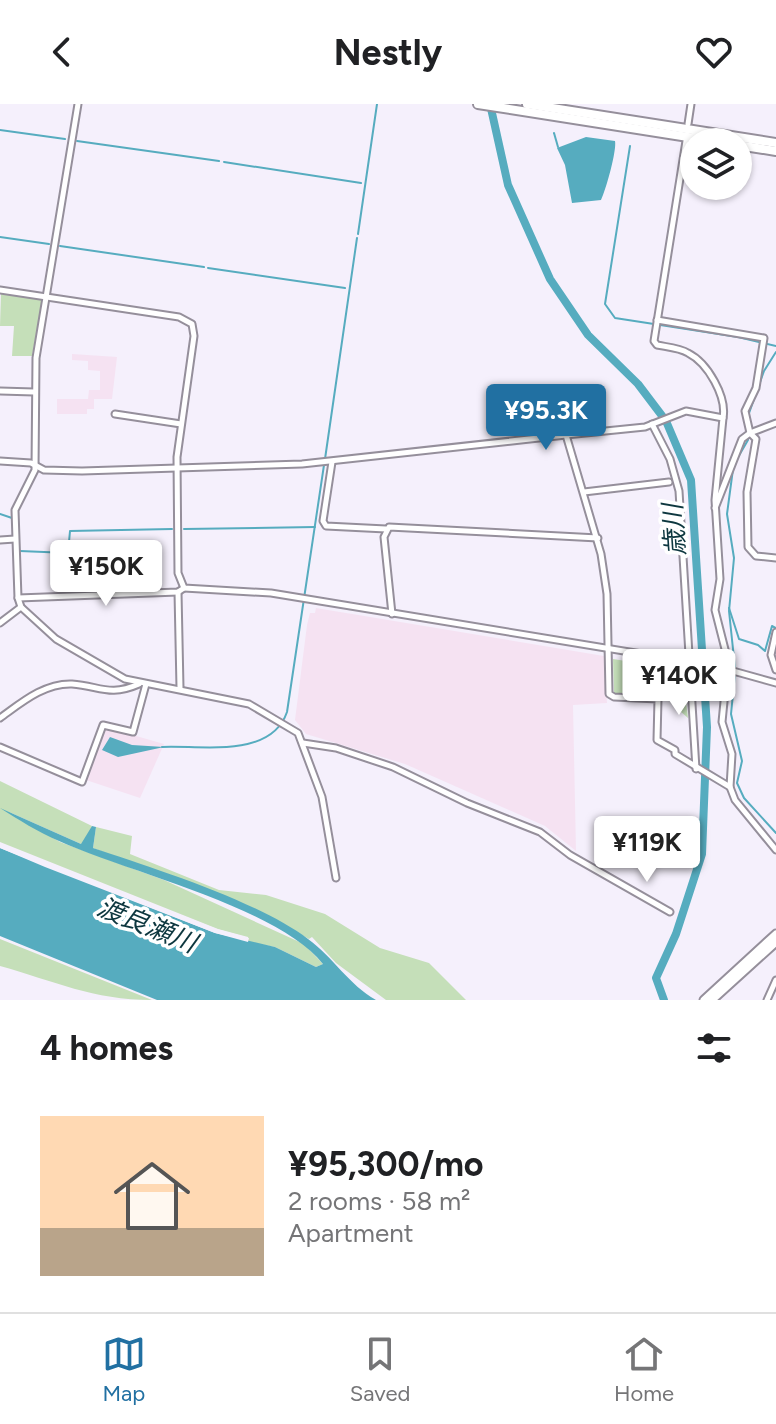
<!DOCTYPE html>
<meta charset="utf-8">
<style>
:root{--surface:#fff;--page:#f2f2f2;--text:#202124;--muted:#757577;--line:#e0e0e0;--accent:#2170a2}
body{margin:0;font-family:Figtree,"Noto Sans JP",sans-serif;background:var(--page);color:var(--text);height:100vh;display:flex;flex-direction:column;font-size:30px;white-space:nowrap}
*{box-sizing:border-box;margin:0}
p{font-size:26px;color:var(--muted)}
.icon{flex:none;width:44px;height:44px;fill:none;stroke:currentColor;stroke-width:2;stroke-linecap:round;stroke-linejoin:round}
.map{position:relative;height:896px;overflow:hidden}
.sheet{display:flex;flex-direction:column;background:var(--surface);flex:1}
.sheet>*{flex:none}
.tools{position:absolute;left:680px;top:24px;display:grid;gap:16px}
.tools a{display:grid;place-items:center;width:72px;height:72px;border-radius:50%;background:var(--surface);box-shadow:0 2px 6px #0004;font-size:40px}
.price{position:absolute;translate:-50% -68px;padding:0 18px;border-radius:8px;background:#fff;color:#222;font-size:26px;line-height:52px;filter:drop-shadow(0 2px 4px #0008)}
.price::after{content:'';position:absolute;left:50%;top:48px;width:24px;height:18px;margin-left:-12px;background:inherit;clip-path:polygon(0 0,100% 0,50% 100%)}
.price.selected{background:var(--accent);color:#fff}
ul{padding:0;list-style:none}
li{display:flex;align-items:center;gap:24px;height:200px;padding:0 40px}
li+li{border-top:2px solid var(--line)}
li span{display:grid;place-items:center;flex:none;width:224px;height:160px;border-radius:0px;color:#555}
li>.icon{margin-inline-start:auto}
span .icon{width:96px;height:96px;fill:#fffc;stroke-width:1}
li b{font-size:34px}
h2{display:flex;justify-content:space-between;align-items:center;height:96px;padding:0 40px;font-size:34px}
header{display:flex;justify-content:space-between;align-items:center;height:104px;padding:0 40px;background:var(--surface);font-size:36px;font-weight:700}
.dock{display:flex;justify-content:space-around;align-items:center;height:112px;border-top:2px solid var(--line);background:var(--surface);font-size:22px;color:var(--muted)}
.dock a{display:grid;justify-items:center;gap:4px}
.dock .selected{color:var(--accent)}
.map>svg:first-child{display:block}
</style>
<header><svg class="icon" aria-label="back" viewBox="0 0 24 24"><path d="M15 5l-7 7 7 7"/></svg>Nestly<svg class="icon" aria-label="heart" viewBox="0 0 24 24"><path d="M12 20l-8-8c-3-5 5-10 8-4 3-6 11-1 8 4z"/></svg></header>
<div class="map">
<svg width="776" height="896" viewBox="0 0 776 896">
<rect width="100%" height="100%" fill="#f5f0fc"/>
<g fill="#f5e2f2">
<polygon points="72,250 117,253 112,295 94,295 94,305 87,305 87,310 57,310 57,295 88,295 89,286 100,286 100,267 88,266 88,257 72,256"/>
<polygon points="316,504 604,552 607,599 573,601 576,747 545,722 405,660 306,630 295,616 307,521 310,509 315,509"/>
<polygon points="105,623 164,640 140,694 86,676"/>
</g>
<g fill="#c5dfb9">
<polygon points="1,189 42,196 32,252 12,252 14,222 0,222"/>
<polygon points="613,555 682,566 688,614 672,600 671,595 614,590"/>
<polygon points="0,677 92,722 85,739 81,740 9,708 60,738 164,776 304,840 323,860 316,863 275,843 248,838 248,833 218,825 0,738"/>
<polygon points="96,723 132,732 130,750 219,786 266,791 325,810 380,844 429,859 466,896 386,896 336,859 312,833 309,835 262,809 93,744"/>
<path d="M 0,835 L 152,896 C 93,896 54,877 0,862 Z"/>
</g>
<g fill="#56acbf">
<path d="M 586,33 L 615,37 C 617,46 606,86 601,96 L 572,99 L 565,61 L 557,44 Z"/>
<polygon points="110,633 132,641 164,643 118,653 102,646"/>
<path d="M 0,704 L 81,740 L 92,722 L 96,723 L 93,744 C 153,764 258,797 308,835 C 333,853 349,881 376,896 L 157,896 L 0,832 L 0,744 L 215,829 L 275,843 L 316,863 L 323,860 C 278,803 127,768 59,737 C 38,728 19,716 0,704 Z"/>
</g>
<polygon fill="#f5f0fc" points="0,740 217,825 249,834 248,838 215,829 45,763 0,744"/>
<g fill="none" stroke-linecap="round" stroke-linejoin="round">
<g stroke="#56acbf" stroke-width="2">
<polyline points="0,26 65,35"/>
<polyline points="554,29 558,43"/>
<polyline points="77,37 219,57"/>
<polyline points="630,42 605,200 615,214 738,233 776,242"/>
<polyline points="224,58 361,79"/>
<polyline points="358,130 377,0"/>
<polyline points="0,133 49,140"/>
<polyline points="60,142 204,163"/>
<polyline points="208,164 345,184"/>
<polyline points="748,312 764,267 776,248"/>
<polyline points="325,355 357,134"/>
<polyline points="737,355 748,336 745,317"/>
<polyline points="733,365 727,410 734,454 729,507 735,564"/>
<polyline points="0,410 12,414"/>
<polyline points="184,425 315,423"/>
<polyline points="20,447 68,449 70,427 172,425"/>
<polyline points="729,504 739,535 758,541 765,547 772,522 776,524"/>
<polyline points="735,570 731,610 742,657 737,679 744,694 776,729"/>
<path d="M 162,643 C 201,641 271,655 287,608 L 324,361"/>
</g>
<polyline stroke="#56acbf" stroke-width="8" points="490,0 508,81 550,175 588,231 638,280 666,317 691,376 707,623 702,750 676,830 656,874 664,896"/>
<g stroke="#958f9b" stroke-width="9">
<g id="minor">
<polyline points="78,0 36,254 35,366 15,406 18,494 21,503 56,535 125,575 249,600 298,629 322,693 336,774"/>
<polyline points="688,20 691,0"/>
<path d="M 686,37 L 654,237 L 657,241 C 667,243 680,244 688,249 C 708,259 727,293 723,314"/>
<polyline points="0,186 179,213 192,220 194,232 177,353 178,469 184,484 271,489 715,562 776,579"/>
<polyline points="657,216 764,234 756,284 745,307 750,329 776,319"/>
<polyline points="0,287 34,288"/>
<polyline points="115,310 181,320"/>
<polyline points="652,320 670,355 679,387 696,665"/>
<polyline points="566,331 645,323 686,307 723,314 715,396 720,475 715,506 728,557 722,618 732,650 730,683 735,696 776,746"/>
<polyline points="0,357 31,359 44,366 82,367 302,360 566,331 601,450 607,490 609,590 614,593 658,595 657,636 675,646 675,650 730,683"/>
<polyline points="332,358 323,417 326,422 386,425"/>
<polyline points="584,388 669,378"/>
<polyline points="715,404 742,335 750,329 756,335 747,388 748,443 756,452 776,454"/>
<polyline points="0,436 15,435"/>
<polyline points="178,488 180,584"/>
<polyline points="18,494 178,488 184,484"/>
<polyline points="392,510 384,433 389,423 598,434"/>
<polyline points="0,519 21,503"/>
<polyline points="776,528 771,551 776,566"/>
<path d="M 0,614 C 21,599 44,579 72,580 C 100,582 109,593 139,580"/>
<polyline points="303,639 336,644 393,663 467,699 540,728 570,751 670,808"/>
<polyline points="0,643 82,678 103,621 133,628 146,580"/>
<polyline points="767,896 776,876"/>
</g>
</g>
<g stroke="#958f9b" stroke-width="11">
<g id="major">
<polyline points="704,896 776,830"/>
<polyline points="712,896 776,838"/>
</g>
</g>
<g stroke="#958f9b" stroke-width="12">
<g id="highway">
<polyline points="478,0 720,38"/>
<polyline points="527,0 776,39"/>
<polyline points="738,41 776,47"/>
</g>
</g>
<use href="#minor" stroke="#fff" stroke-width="5"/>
<use href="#major" stroke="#fff" stroke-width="7"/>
<use href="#highway" stroke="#fff" stroke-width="8"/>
</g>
<g text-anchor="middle" stroke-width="7" stroke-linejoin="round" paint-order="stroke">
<g font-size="26" font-style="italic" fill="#0d373f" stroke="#fff">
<text transform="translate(674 426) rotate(-94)" y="9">歳川</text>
<text transform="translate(147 821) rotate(22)" y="9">渡良瀬川</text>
</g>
</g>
</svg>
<div class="tools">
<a><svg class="icon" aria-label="layers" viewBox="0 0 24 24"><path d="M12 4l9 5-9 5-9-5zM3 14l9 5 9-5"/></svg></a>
</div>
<b class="price selected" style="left:546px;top:348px">¥95.3K</b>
<b class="price" style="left:106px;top:504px">¥150K</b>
<b class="price" style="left:679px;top:613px">¥140K</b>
<b class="price" style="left:647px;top:780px">¥119K</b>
</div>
<section class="sheet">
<h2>4 homes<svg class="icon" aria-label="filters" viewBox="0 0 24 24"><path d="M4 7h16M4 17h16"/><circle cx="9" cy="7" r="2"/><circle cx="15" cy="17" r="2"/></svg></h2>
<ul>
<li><span style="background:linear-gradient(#ffd9b3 70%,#b9a48a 0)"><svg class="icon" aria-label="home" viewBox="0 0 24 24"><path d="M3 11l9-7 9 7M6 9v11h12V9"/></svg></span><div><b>¥95,300/mo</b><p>2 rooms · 58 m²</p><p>Apartment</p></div></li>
</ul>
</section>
<nav class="dock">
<a class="selected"><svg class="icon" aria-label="map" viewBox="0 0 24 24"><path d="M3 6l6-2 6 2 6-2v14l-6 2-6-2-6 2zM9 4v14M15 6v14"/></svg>Map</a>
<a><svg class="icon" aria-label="saved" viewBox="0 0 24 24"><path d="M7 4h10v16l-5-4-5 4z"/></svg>Saved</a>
<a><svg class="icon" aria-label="home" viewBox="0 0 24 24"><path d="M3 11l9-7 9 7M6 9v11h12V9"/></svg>Home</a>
</nav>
